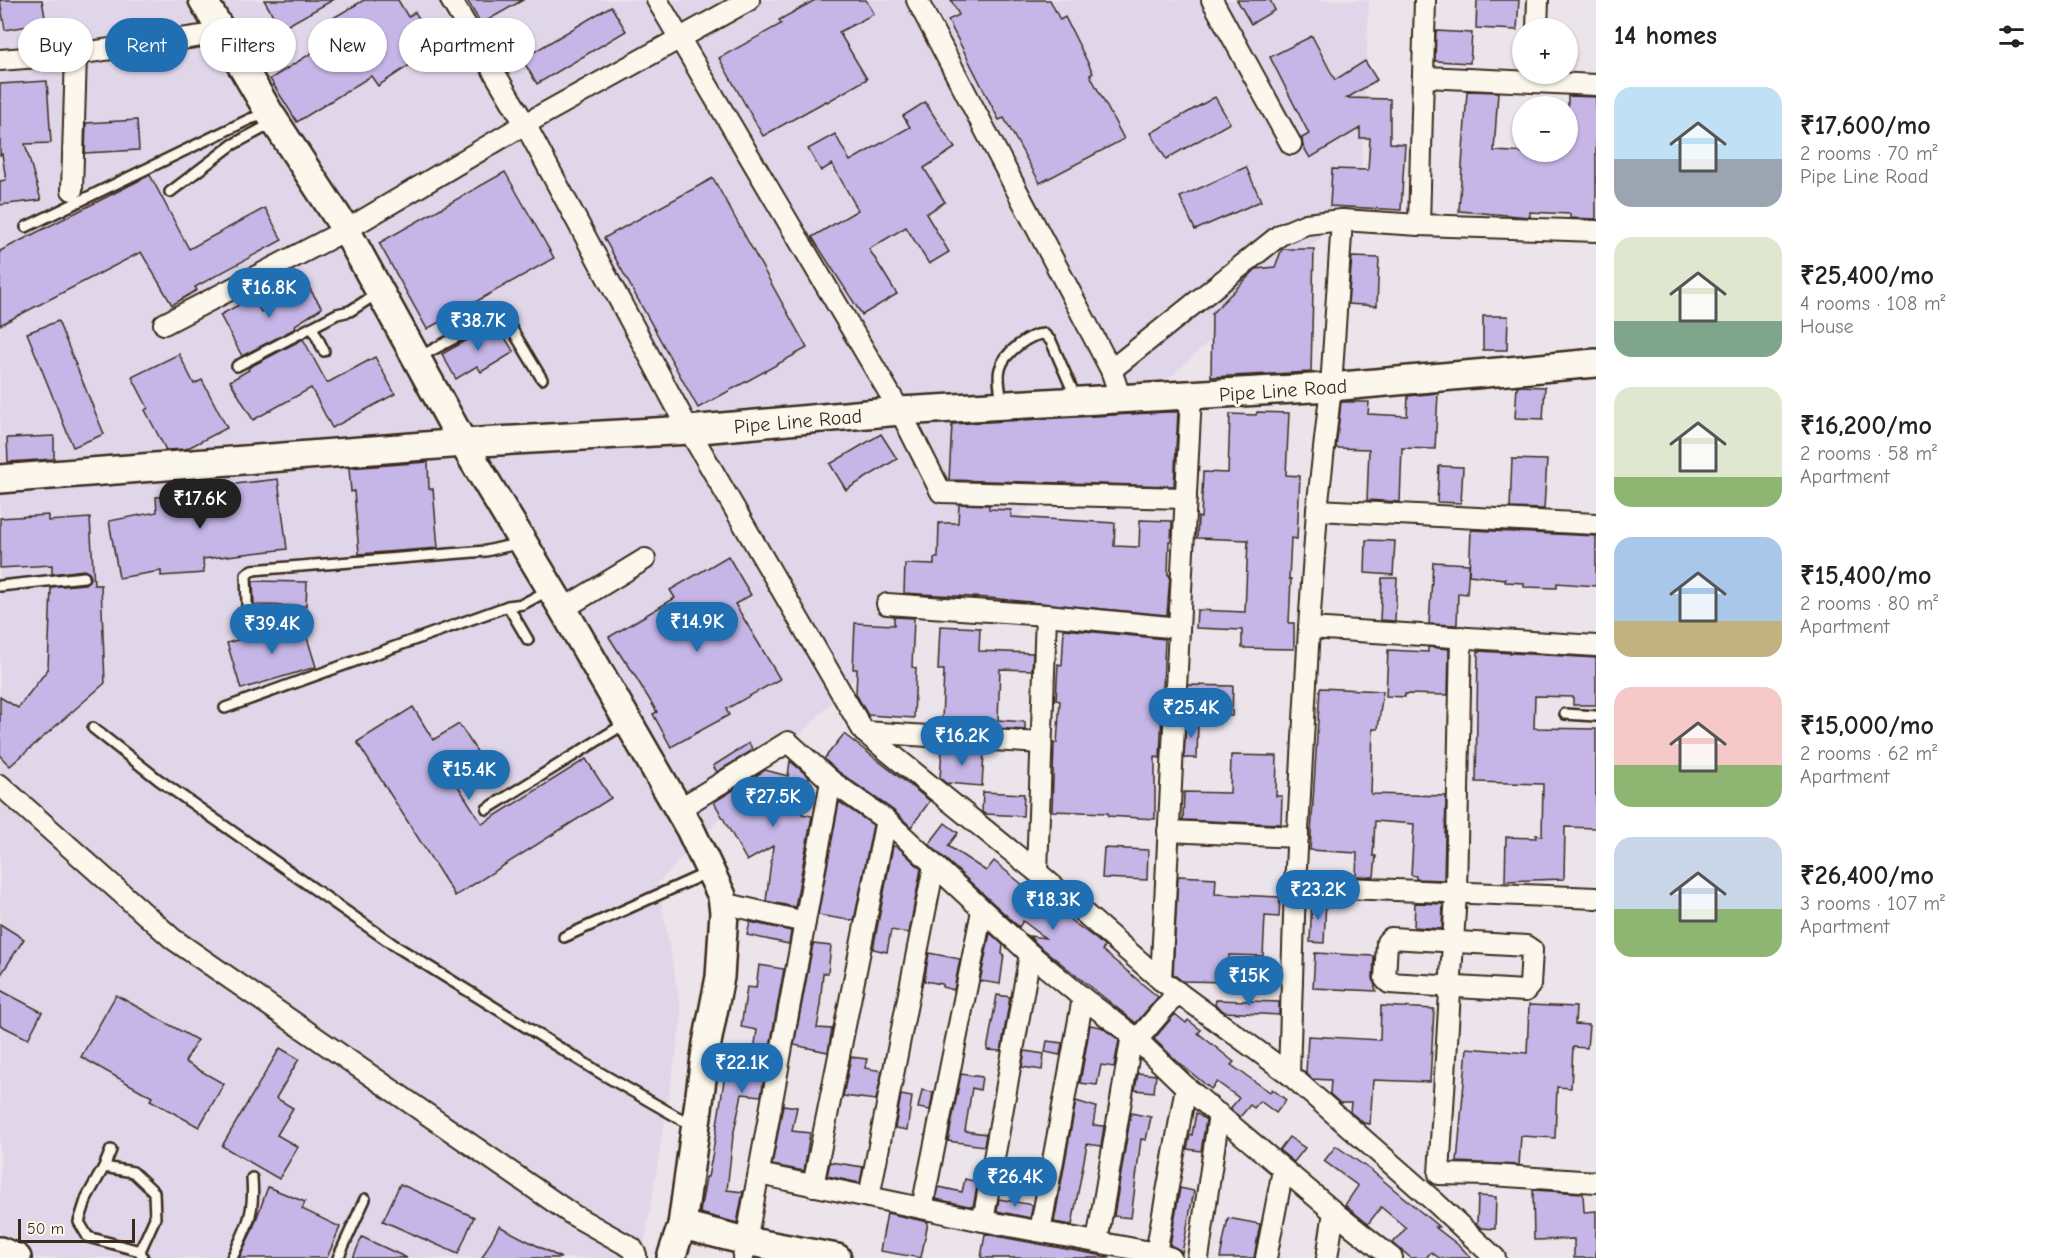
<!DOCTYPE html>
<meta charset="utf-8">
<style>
:root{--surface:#fff;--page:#f6f6f6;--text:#222;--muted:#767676;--accent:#1f6fb2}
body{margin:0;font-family:"Comic Neue",sans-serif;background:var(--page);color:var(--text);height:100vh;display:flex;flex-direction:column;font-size:22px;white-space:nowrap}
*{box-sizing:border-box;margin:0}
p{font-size:20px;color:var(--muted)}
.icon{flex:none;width:33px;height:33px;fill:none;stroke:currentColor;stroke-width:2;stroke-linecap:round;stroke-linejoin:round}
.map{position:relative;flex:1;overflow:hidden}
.sheet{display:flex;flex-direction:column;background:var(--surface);width:450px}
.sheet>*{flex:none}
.banner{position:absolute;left:18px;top:18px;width:570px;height:54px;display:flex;gap:12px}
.tools{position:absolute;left:1512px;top:18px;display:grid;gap:12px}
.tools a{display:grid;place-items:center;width:66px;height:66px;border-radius:50%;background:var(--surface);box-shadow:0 2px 4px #0004;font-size:30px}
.scale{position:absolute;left:18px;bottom:15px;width:117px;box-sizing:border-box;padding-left:6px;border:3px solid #3b2a1e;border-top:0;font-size:16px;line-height:21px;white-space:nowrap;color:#3b2a1e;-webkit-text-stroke:4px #fbf7ec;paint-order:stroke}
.price{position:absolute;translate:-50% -51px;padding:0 14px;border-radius:21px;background:var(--accent);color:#fff;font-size:20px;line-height:39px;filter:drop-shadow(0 2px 3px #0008)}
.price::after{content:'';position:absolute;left:50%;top:36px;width:18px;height:14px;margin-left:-9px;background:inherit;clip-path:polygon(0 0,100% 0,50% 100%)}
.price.selected{background:#222;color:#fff}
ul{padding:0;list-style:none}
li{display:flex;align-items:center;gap:18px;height:150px;padding:0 18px}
li span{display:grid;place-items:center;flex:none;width:168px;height:120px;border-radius:18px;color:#555}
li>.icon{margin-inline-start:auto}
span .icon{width:72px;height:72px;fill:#fffc;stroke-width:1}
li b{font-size:26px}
h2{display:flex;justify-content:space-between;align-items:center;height:72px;padding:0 18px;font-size:26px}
.pill{padding:0 21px;border-radius:27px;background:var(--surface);box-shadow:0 2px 4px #0004;font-size:21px;line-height:54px}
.pill.selected{background:var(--accent);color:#fff}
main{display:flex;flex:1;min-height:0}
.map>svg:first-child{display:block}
</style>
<main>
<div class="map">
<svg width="1596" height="1258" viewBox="0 0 1596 1258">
<rect width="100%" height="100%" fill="#ebe4ea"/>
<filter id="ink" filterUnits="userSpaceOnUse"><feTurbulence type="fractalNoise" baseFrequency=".0167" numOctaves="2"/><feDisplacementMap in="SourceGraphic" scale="12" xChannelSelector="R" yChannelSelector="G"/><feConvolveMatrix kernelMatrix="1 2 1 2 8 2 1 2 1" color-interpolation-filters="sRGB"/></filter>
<g filter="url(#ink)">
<polygon fill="#e0d6e9" points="0,0 1369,0 1360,201 921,609 658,883 682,1016 642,1258 0,1258"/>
<g fill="#c5b6e7" stroke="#3b2a1e" stroke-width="1.5">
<polygon points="0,0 42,0 46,23 5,30"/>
<polygon points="264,0 333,0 281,29"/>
<polygon points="364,0 398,0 408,17 415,12 437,47 378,86 371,76 297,122 270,79 342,34 333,18"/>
<polygon points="467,0 523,0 481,24"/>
<polygon points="815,0 866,0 874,14 839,32 867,79 827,102 826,101 763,136 719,58 781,24 779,20"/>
<polygon points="951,0 1050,0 1060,20 1065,17 1093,73 1090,75 1124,139 1040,183 1004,118 999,120 948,20 959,15"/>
<polygon points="1237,0 1270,0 1275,10 1251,24"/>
<polygon points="1477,0 1519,0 1517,30 1476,28"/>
<polygon points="611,6 626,31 537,84 522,59"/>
<polygon points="1436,31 1472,33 1470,63 1435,61"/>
<polygon points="1312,36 1335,80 1365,61 1377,80 1347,98 1390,99 1390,143 1405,144 1401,210 1330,206 1332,169 1368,170 1370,138 1360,138 1360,128 1310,158 1303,146 1302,138 1309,134 1270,57"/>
<polygon points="47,81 51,143 25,144 41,200 0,205 0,181 6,180 2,154 0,155 0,84"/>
<polygon points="1467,91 1498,92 1494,151 1552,154 1552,152 1568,152 1568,96 1596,97 1596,219 1570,218 1570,214 1530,212 1530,217 1459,211"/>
<polygon points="1215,97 1230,123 1166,159 1151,133"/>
<polygon points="925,102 955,148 924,168 945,202 926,214 949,252 929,264 906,227 869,249 897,294 862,315 812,237 858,210 832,164 821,171 808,149 835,134 850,161 910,127 903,116"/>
<polygon points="137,120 139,150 85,153 86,123"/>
<polygon points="1246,167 1261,201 1195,230 1180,197"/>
<polygon points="505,172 554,258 427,329 379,243"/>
<polygon points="150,175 189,249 265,208 282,240 195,287 197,290 172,305 141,252 0,325 0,251"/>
<polygon points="713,178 807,348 698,408 604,238"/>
<polygon points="1282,249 1314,249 1311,372 1211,377 1212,313 1256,269 1275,267"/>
<polygon points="1352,257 1379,258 1377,306 1348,304"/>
<polygon points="306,283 322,308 295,325 296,328 242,356 220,315 253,297 261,312"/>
<polygon points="1483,316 1508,316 1507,350 1483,350"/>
<polygon points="58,321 104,434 73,447 27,333"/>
<polygon points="496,324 514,352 481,372 477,366 456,379 442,354"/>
<polygon points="303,339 327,383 375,357 395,394 332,428 311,388 253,420 230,381 249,370 248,368"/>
<polygon points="179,354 194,384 202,380 227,428 186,449 166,450 145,410 148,408 132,377"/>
<polygon points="1517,386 1545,387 1543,419 1515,418"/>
<polygon points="1438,393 1435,449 1402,448 1400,502 1367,500 1369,449 1336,448 1341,402 1369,402 1368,414 1407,416 1408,396"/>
<polygon points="1168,412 1178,412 1174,486 949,480 952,424"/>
<polygon points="1257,412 1289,413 1286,475 1300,476 1297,539 1291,538 1289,579 1291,579 1289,623 1294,623 1294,649 1242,648 1242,630 1196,628 1197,610 1245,612 1248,540 1197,538 1198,517 1201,518 1203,472 1228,473 1230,414 1256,415"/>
<polygon points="881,434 897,459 846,490 830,464"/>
<polygon points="54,436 54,459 8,462 7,438"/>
<polygon points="1512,459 1547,460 1544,509 1510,508"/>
<polygon points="428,462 429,489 433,489 438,548 359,554 354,491 351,492 349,468"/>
<polygon points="1439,466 1463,467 1461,503 1437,502"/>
<polygon points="278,479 287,549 203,559 204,573 161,576 161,571 119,578 109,521 157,512 156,497 202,494 201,488"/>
<polygon points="959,504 989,505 989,509 1011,510 1011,517 1115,523 1114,546 1139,547 1140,520 1172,521 1171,541 1169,541 1168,575 1170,575 1167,615 989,598 904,593 905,564 934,565 934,558 938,558 939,523 958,523"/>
<polygon points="48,515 48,521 90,518 94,585 101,585 105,683 10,766 0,756 0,697 18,708 48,669 51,587 85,584 91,577 89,573 84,570 52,574 52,565 0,568 0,518"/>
<polygon points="1471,530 1596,536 1596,586 1557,583 1557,588 1524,587 1524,583 1505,582 1505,579 1469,575"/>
<polygon points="1366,540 1395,541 1393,575 1365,573"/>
<polygon points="728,556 751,595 735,604 780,679 726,709 729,715 671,747 653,714 657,712 626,661 625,662 609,637 675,598 670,590"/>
<polygon points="1433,562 1469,564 1467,594 1458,593 1457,625 1429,624"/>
<polygon points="1382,578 1397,578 1395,621 1380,620"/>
<polygon points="253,581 307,582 306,606 254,605"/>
<polygon points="894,617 914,618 912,667 916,668 914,718 868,715 856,694 857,669 853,669 855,623 894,625"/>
<polygon points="302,621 316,667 241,689 227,643"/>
<polygon points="940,626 980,628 979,651 1033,653 1032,670 1000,669 998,720 1025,722 1025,730 981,727 981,723 942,721 944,670 938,670"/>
<polygon points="1064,629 1165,639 1160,758 1155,757 1155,819 1108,816 1108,813 1052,811 1054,743 1057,743 1060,701 1056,700 1058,664 1062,665"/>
<polygon points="1428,647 1449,649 1448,695 1405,694 1405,697 1386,696 1388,650 1428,652"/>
<polygon points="1478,651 1596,658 1596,705 1573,705 1573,697 1535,696 1534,728 1596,729 1596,828 1565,827 1564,879 1505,881 1506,837 1536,838 1536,835 1542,836 1543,784 1476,782"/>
<polygon points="1188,685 1233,686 1232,716 1187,714"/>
<polygon points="1320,688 1383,691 1378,729 1373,729 1371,794 1446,796 1444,880 1416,879 1416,876 1411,875 1414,824 1375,821 1373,856 1376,856 1374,877 1356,876 1357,853 1310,850"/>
<polygon points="413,707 433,740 459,724 480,756 451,775 482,824 586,759 611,798 455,896 357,742"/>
<polygon points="1186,720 1198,721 1197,758 1184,758"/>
<polygon points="844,734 930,801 911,827 893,810 839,772 824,759"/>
<polygon points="749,743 753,750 717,772 713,766"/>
<polygon points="942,749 984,752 982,786 946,783 940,778"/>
<polygon points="1231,755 1277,756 1276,796 1282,796 1281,824 1183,820 1184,792 1230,793"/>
<polygon points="790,761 809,777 802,814 812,816 795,907 766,901 773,846 747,861 714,802 735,789 748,812 757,775 765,770 788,776"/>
<polygon points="983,792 1024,794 1023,816 985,814 982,812"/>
<polygon points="839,802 873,825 854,921 818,915"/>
<polygon points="945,823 958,833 948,846 986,871 994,861 1024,886 1096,939 1105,947 1102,950 1158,997 1136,1023 1038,945 1029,936 1045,938 1023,921 1019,927 929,844"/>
<polygon points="893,846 898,847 921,869 909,933 891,930 887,952 873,949"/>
<polygon points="1104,848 1148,850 1147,880 1102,878"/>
<polygon points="1178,876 1216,878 1215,894 1280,897 1279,917 1265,916 1263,956 1229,955 1228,982 1182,981 1173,974"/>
<polygon points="1312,899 1326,899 1324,943 1310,942"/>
<polygon points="1415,903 1443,904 1442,929 1414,927"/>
<polygon points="750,922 791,931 789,944 747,935"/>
<polygon points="0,924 24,939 0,976"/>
<polygon points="990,933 1003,945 1002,954 1004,954 1000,984 980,981"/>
<polygon points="813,944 831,946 828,973 823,973 820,1005 821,1005 817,1028 832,1029 828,1052 794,1045"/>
<polygon points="929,953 960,959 954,990 942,987 942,984 924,981"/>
<polygon points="1315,953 1374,956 1373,978 1376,991 1313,988"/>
<polygon points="759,965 784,969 761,1096 742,1094 733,1136 727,1190 743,1192 737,1223 700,1213 706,1177 708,1177 712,1157 725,1074 750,1078 757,1030 741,1027 747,987 756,988"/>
<polygon points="0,990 42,1012 28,1039 0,1025"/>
<polygon points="116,995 197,1040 185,1062 224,1084 199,1127 150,1100 152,1097 81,1057"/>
<polygon points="997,995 1010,997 1001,1051 987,1050"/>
<polygon points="1216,1000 1279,1002 1279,1015 1225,1012 1215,1005"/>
<polygon points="1529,1005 1576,1007 1575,1024 1589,1025 1587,1048 1573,1047 1571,1088 1557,1087 1555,1138 1521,1136 1519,1165 1457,1162 1467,1048 1527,1053"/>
<polygon points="1381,1006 1434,1009 1430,1082 1373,1080 1370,1124 1364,1123 1350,1112 1351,1103 1340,1103 1330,1094 1331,1080 1312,1079 1306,1073 1308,1036 1380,1040"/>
<polygon points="1175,1014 1186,1023 1188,1020 1201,1030 1198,1033 1234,1062 1231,1065 1270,1092 1272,1089 1286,1100 1276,1113 1260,1101 1254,1108 1250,1105 1240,1117 1230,1109 1239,1098 1217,1082 1211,1089 1178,1062 1154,1039"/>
<polygon points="1090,1025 1101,1027 1119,1040 1114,1067 1101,1065 1097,1085 1080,1083"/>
<polygon points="1047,1041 1062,1043 1060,1055 1045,1052"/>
<polygon points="280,1048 299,1059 276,1098 293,1108 277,1135 298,1147 279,1179 222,1146"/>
<polygon points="1025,1051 1044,1054 1042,1070 1022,1067"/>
<polygon points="851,1057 867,1059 865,1068 882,1071 876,1100 843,1096"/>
<polygon points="1138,1073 1156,1075 1154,1092 1135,1090"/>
<polygon points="961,1074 982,1077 980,1090 972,1088 965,1131 986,1134 984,1146 948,1141"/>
<polygon points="922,1090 933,1092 930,1110 918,1108"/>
<polygon points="901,1095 912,1097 907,1130 895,1128"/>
<polygon points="1076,1101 1096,1107 1093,1125 1104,1126 1101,1146 1087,1144 1072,1225 1054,1222"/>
<polygon points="783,1105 797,1107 792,1131 810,1133 804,1171 772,1165"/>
<polygon points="1131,1113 1151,1117 1146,1140 1141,1139 1131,1218 1114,1216"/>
<polygon points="1196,1113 1206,1120 1201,1151 1187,1149 1190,1134 1192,1135"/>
<polygon points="1289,1137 1305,1148 1294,1162 1279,1150"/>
<polygon points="1336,1146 1372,1171 1439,1227 1435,1227 1461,1247 1471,1258 1439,1258 1431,1252 1426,1258 1411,1258 1393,1243 1406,1228 1381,1207 1368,1224 1345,1205 1358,1186 1324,1161"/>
<polygon points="830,1162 863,1167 860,1183 827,1176"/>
<polygon points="965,1179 978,1182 973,1207 936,1199 939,1187 962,1192"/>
<polygon points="400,1184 474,1217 458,1254 383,1221"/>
<polygon points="268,1187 305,1202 302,1209 340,1227 327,1258 239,1258 252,1231"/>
<polygon points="1180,1188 1194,1191 1182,1253 1180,1250 1170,1245"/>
<polygon points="1533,1190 1583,1193 1584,1212 1596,1211 1596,1258 1574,1258 1574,1239 1534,1240"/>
<polygon points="1478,1196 1496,1197 1495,1229 1481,1228 1477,1224"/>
<polygon points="999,1199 1033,1205 1030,1218 997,1211"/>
<polygon points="887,1213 928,1222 921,1258 880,1251"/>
<polygon points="1228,1218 1260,1224 1254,1258 1220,1258"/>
<polygon points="499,1226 561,1258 482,1258"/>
<polygon points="985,1234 1109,1257 1109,1258 981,1258"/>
<polygon points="362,1237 379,1245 407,1258 353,1258"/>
</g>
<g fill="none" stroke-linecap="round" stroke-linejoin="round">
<g stroke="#3b2a1e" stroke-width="14">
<g id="lane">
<polyline points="170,192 232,145 273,123"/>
<polyline points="26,227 250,119 267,114"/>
<polyline points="312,327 324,351"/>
<polyline points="419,357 500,314 504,316 542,379"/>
<polyline points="237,366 337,314 350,311 378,293"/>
<path d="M 1002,403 C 1001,393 997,378 1000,369 C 1004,353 1029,334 1044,334 L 1051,341 L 1076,398"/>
<polyline points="0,586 84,577"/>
<polyline points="508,606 528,640"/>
<polyline points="248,630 246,575 252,570 486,551 521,543"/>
<polyline points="225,708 508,606 523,604 549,590"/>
<polyline points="1565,714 1596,716"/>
<polyline points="93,728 159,780 394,945 597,1071 693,1126"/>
<polyline points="487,809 626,723"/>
<polyline points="564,937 709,872"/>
<polyline points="111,1150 104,1167 87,1197 79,1222 88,1237 140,1251 143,1258"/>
<polyline points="104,1167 133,1172 154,1192 155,1218 140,1251"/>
<path d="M 232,1258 C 247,1226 255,1215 252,1178"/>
<polyline points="338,1258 365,1199"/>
</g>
</g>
<g stroke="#3b2a1e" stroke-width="24">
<g id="street">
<polyline points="451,0 525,124 689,430 864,732 1037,872 1161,980 1289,1074 1436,1203 1495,1258"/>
<polyline points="657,0 900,411 941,492 1186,498"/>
<polyline points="917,0 1111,370 1121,399"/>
<polyline points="1212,0 1291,144"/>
<polyline points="1537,28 1538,0"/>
<polyline points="0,60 76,54 223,33"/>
<polyline points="1425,77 1596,85"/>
<polyline points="72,190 76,54"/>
<polyline points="1419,225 1425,0"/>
<polyline points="164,324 346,230 525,124 749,0"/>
<polyline points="1111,370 1280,235 1306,224 1342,220 1419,225 1596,231"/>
<polyline points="1317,510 1596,524"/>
<polyline points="887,604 1046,615 1179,628"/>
<polyline points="563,609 645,559"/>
<polyline points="1309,628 1596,646"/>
<polyline points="1461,637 1456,893 1439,1174 1491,1175 1596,1182"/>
<polyline points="864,732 1041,743"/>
<polyline points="0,785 173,939 573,1215 632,1248 636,1255 636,1258"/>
<polyline points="679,809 788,742 831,781 886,820 1030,954 1083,998 1132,1035 1186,1087 1334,1212 1392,1258"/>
<polyline points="1168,831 1298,837"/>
<polyline points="1037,872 1046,615"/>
<polyline points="1295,886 1596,898"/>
<polyline points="723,903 805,922"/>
<polygon points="1391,938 1526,946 1532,950 1530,985 1525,991 1389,983 1385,979 1387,942"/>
<polyline points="1161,980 1191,396"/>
<polyline points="1137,1040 1178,992"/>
<polyline points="1289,1074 1295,886 1309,628 1317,510 1331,387 1342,220"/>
<polyline points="759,1174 983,1221 1156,1253 1171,1258"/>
<polyline points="813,1186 886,820"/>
<polyline points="869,1197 934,866"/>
<polyline points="922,1208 982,911"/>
<polyline points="983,1221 1030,954"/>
<polyline points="1040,1231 1083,998"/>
<polyline points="1097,1242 1132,1035"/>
<polyline points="1156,1253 1186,1087"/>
<polyline points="743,1258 831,781"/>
<polyline points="1198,1258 1219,1114"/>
<polyline points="1266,1258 1283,1170"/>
<polyline points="1327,1258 1334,1212"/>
</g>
</g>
<g stroke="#3b2a1e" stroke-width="32">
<g id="secondary">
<polyline points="203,0 270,114 346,230 463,443 563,609 690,829 722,896 724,912 720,977 707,1043 682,1225"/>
<polyline points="0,479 463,443 689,430 900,411 1331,387 1596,363"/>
<polyline points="0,1251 17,1258"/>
<polyline points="671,1258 682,1225 746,1241 837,1258"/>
</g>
</g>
<use href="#lane" stroke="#fbf7ec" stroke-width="9"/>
<use href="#street" stroke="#fbf7ec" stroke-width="20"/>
<use href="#secondary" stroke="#fbf7ec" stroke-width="27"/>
</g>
</g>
<g text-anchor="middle" stroke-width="6" stroke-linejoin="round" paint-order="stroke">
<g font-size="20" fill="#3b2a1e" stroke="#fbf7ec">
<text transform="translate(1283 390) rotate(-4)" y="7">Pipe Line Road</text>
<text transform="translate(798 421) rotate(-5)" y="7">Pipe Line Road</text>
</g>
</g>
</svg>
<div class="tools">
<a>+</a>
<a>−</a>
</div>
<div class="scale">50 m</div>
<b class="price" style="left:269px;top:319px">₹16.8K</b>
<b class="price" style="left:478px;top:352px">₹38.7K</b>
<b class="price selected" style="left:200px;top:530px">₹17.6K</b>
<b class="price" style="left:697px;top:653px">₹14.9K</b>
<b class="price" style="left:272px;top:655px">₹39.4K</b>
<b class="price" style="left:1191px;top:739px">₹25.4K</b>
<b class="price" style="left:962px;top:767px">₹16.2K</b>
<b class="price" style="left:469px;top:801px">₹15.4K</b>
<b class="price" style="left:773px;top:828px">₹27.5K</b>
<b class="price" style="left:1318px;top:921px">₹23.2K</b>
<b class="price" style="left:1053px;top:931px">₹18.3K</b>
<b class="price" style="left:1249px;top:1007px">₹15K</b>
<b class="price" style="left:742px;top:1094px">₹22.1K</b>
<b class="price" style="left:1015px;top:1208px">₹26.4K</b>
<div class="banner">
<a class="pill">Buy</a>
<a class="pill selected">Rent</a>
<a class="pill">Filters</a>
<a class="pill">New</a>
<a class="pill">Apartment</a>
</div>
</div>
<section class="sheet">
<h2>14 homes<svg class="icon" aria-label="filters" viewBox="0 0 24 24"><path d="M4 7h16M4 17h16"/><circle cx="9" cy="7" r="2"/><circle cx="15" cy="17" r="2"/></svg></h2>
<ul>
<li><span style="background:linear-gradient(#bfe0f5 60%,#9aa5b1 0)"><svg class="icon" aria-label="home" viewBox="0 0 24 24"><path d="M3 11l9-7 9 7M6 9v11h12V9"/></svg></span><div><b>₹17,600/mo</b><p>2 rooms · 70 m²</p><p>Pipe Line Road</p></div></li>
<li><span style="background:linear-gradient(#dfe7d0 70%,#7fa58c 0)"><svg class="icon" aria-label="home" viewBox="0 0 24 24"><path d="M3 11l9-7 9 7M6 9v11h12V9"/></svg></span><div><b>₹25,400/mo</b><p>4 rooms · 108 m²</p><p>House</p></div></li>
<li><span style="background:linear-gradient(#dfe7d0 75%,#8fb573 0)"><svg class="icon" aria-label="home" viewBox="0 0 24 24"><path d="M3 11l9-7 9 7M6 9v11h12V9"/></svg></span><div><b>₹16,200/mo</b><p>2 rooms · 58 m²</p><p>Apartment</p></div></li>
<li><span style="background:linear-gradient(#a9c7e8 70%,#c2b280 0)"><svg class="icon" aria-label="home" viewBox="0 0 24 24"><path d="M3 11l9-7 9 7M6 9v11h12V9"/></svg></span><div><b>₹15,400/mo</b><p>2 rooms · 80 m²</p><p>Apartment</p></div></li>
<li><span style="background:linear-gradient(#f6c9c9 65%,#8fb573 0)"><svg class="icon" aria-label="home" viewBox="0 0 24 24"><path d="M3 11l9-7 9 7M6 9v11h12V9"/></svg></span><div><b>₹15,000/mo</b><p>2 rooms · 62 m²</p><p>Apartment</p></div></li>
<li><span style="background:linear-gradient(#c9d6e8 60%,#8fb573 0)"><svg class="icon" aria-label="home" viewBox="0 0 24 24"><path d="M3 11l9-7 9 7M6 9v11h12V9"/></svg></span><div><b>₹26,400/mo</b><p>3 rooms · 107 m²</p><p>Apartment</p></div></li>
</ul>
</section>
</main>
